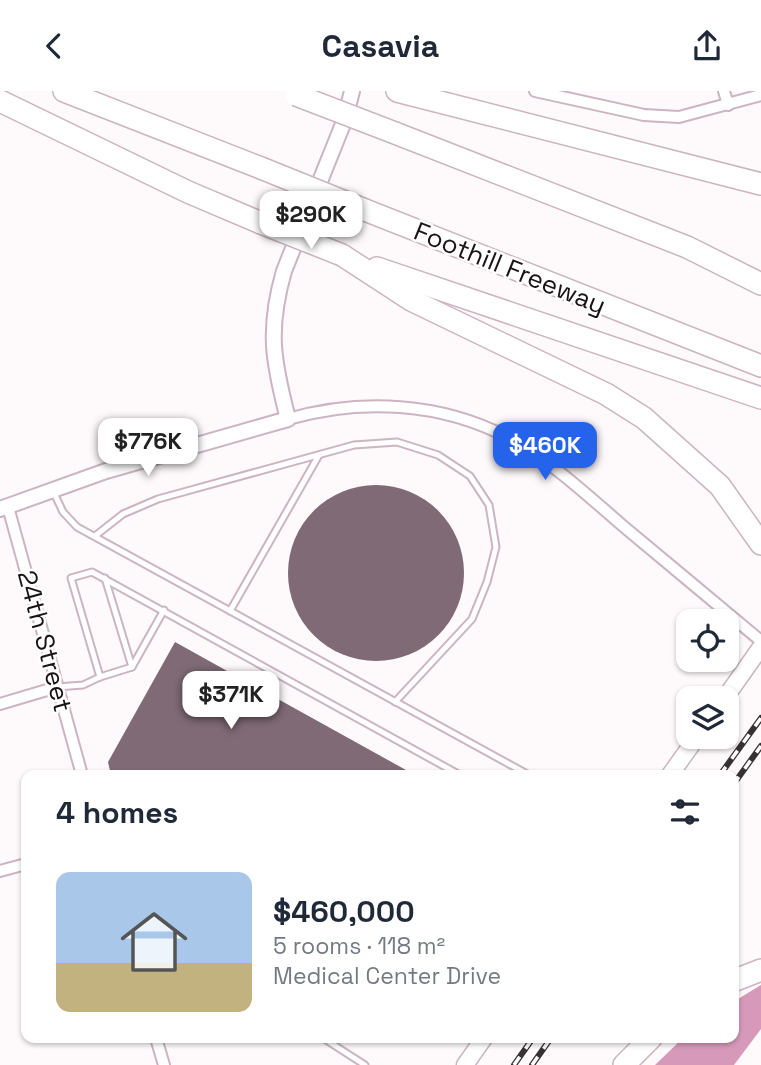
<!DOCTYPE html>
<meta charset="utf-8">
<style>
:root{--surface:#fff;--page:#f2f2f3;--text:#1f2937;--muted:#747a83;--line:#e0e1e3;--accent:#2563eb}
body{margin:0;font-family:"Space Grotesk",sans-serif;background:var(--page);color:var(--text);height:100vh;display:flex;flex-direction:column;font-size:26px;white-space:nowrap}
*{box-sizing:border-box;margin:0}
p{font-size:23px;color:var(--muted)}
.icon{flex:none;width:38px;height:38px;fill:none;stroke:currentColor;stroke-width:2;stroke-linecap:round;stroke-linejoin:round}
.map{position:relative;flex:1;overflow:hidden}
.drawer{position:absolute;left:21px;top:679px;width:718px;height:273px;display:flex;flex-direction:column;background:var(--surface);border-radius:14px;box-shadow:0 2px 5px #0004}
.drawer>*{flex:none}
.fabs{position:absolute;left:676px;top:518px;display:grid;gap:14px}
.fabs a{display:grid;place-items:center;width:63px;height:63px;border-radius:14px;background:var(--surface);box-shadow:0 2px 5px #0004;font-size:35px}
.price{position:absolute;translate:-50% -60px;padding:0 16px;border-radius:14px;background:#fff;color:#222;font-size:23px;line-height:46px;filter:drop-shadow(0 2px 4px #0008)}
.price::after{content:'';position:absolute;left:50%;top:42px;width:21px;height:16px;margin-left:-10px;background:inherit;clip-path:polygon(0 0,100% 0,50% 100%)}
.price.active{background:var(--accent);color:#fff}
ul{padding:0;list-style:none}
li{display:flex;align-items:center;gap:21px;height:175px;padding:0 35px}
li+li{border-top:2px solid var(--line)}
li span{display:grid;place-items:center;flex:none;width:196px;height:140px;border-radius:14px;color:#555}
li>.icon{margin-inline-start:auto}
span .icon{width:84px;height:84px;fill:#fffc;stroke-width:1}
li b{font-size:30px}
h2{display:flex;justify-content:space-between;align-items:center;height:84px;padding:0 35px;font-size:30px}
header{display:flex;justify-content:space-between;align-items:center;height:91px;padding:0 35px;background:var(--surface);font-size:32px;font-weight:700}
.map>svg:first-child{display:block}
</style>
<header><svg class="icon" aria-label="back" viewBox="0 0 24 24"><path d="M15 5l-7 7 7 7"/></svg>Casavia<svg class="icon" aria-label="share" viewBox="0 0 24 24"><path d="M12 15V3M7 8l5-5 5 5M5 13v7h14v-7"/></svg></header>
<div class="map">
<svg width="761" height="974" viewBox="0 0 761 974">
<rect width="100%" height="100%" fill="#fef9fb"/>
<polygon fill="#d799ba" points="761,894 761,938 734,974 655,974 683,947 733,947 733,911"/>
<g fill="#7f6a75">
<circle cx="376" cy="482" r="88"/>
<polygon points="175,551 415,684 111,684 108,671"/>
</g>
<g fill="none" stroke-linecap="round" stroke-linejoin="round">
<g stroke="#ccb5c1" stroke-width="9">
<g id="service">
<polyline points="54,402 63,421 77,436 529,684"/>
<polyline points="95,445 123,423 158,408 354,354 397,351 438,364 470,385 489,414 496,456 487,491 472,528 395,611"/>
<polyline points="105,487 132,576"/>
<polyline points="230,520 319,364"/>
<polyline points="100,586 132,576 164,519"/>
<polyline points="57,596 83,594 100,586 71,487 92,481 460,684"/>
<polyline points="323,947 365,974"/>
</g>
</g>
<g stroke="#ccb5c1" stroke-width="14">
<g id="minor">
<polyline points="535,0 644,24 679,26 761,4"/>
<polyline points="724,0 728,14"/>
<path d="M 288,328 C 361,307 441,311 509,347 C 551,370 587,404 623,435 C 669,473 715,512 761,550"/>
<polyline points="8,416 82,684"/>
<polyline points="0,613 57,596"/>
<polyline points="0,780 26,773"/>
<polyline points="156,947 164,974"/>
</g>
</g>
<g stroke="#ccb5c1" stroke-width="18">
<path id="tertiary" d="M 0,418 L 106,380 L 288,328 C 273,270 267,239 284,180 L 345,28 L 352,0"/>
</g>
<g stroke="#ccb5c1" stroke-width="19">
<g id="secondary">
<polyline points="725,607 761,556"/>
<polyline points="670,684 697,646"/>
<polyline points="465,974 484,947"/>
</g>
</g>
<g stroke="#ccb5c1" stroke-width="24">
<g id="motorway">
<polyline points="64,0 261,77"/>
<polyline points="397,0 761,93"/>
<polyline points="0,10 188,101 261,132"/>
<polyline points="395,42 687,156 761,193"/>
<polyline points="365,119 761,275"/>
<polyline points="342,164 411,209 606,303 644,327 720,395 761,453"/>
<polyline points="377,177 761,307"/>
<polyline points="733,890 761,879"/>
<polyline points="624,974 651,947"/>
</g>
</g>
<use href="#service" stroke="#fff" stroke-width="5"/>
<use href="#minor" stroke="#fff" stroke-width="10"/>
<use href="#tertiary" stroke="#fff" stroke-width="14"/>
<use href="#secondary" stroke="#fff" stroke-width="16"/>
<use href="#motorway" stroke="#fff" stroke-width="21"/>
<g stroke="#383134" stroke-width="6">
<g id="rail">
<polyline points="720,684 761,627"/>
<polyline points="733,694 761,655"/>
<polyline points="514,974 533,947"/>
<polyline points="532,974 551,947"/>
</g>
</g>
<use href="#rail" stroke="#fff" stroke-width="3.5" stroke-dasharray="10" stroke-linecap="butt"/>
<g stroke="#ccb5c1" stroke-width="24" stroke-linecap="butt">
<g id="motorway-bridge">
<polyline points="296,4 395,42"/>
<polyline points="261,77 365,119"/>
<polyline points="261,132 342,164"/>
</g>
</g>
<use href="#motorway-bridge" stroke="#fff" stroke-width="21"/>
</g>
<g text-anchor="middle" stroke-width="5" stroke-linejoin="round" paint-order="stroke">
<g font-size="26" fill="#1a1216" stroke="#fff">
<text transform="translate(510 177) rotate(22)" y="9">Foothill Freeway</text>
<text transform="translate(45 550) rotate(75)" y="9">24th Street</text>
</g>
</g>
</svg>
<div class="fabs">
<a><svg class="icon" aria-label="locate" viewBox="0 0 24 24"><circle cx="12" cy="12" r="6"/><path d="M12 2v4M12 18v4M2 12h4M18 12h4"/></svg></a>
<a><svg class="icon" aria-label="layers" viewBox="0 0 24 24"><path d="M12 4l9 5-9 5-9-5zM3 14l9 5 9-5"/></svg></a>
</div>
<b class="price" style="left:311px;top:160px">$290K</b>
<b class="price" style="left:148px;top:387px">$776K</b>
<b class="price active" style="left:545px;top:391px">$460K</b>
<b class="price" style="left:231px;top:640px">$371K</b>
<section class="drawer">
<h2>4 homes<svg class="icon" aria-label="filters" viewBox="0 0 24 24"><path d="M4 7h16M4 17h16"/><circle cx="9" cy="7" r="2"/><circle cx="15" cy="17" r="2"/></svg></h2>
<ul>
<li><span style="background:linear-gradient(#a9c7e8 65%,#c2b280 0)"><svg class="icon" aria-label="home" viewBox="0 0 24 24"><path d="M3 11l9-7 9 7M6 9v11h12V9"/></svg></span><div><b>$460,000</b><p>5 rooms · 118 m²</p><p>Medical Center Drive</p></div></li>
</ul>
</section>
</div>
